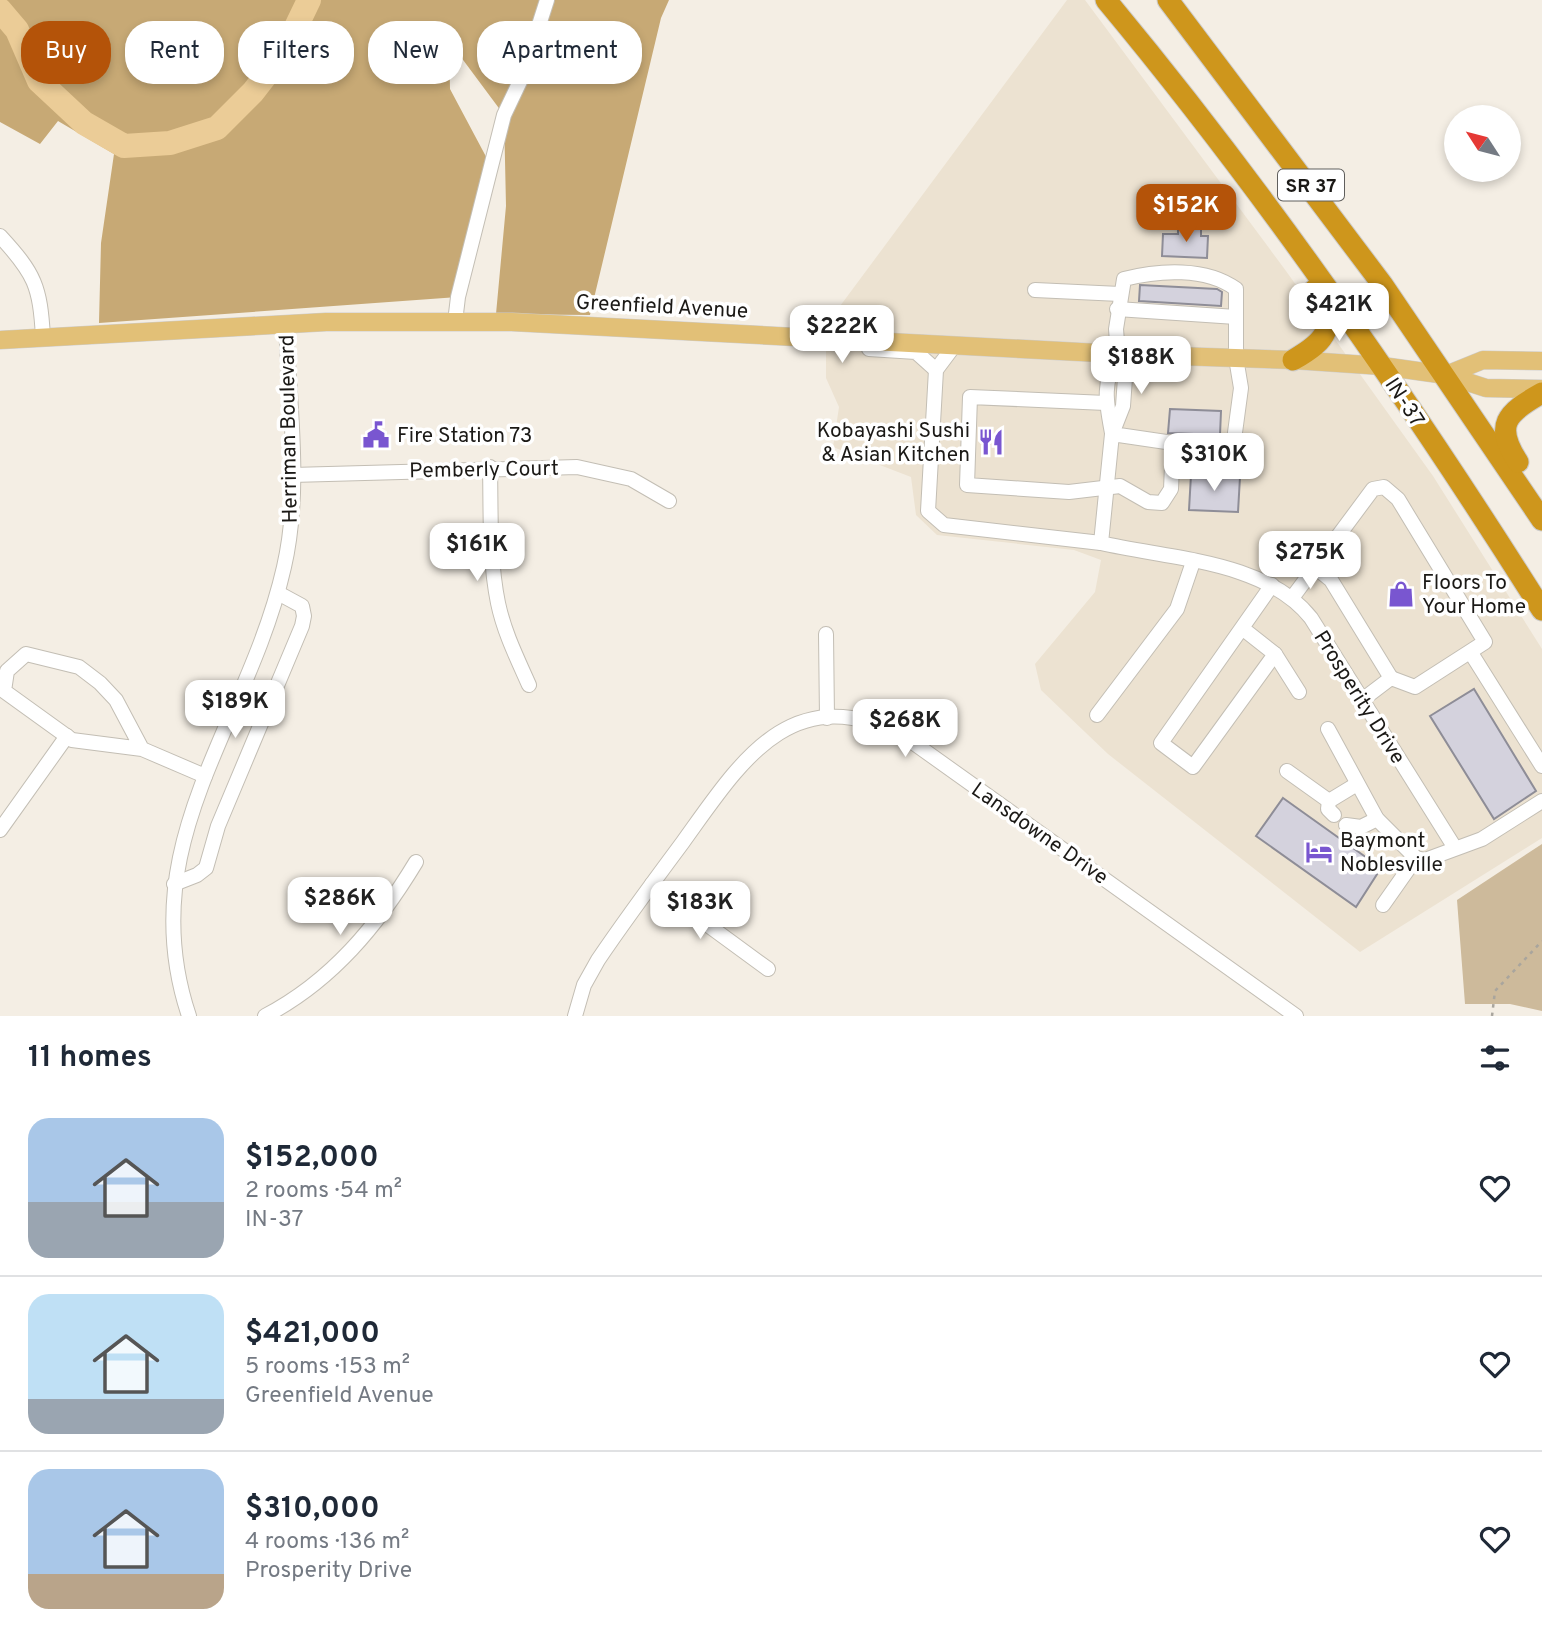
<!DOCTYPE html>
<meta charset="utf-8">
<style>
:root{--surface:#fff;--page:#f2f2f3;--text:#1f2937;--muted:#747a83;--line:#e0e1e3;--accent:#b45309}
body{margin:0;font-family:Overpass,sans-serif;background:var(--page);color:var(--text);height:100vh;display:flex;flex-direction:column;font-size:26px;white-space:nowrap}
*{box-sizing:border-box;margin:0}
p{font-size:23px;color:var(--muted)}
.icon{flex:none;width:38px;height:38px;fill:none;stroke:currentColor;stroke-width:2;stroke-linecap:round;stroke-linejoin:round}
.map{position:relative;height:1016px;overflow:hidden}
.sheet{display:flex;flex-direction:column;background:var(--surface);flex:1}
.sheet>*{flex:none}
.top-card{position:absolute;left:21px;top:21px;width:700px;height:63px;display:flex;gap:14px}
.needle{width:46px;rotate:306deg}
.tools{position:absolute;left:1444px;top:105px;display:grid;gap:14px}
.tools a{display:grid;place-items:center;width:77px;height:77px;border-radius:50%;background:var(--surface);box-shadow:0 4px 10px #0003;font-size:35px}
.price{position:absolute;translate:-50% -60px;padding:0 16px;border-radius:14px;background:#fff;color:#222;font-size:23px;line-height:46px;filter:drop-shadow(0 2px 4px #0008)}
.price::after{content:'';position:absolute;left:50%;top:42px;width:21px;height:16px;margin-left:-10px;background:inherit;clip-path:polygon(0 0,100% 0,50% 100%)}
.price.current{background:var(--accent);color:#fff}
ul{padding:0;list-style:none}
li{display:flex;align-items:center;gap:21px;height:175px;padding:0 28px}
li+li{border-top:2px solid var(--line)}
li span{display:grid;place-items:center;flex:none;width:196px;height:140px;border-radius:21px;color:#555}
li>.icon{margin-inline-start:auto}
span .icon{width:84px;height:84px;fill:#fffc;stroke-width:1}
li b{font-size:30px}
h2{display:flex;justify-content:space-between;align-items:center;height:84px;padding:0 28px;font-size:30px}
.pill{padding:0 24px;border-radius:28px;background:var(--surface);box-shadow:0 4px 10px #0003;font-size:24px;line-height:63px}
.pill.current{background:var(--accent);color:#fff}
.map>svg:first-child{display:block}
</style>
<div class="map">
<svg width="1542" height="1016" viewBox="0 0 1542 1016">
<rect width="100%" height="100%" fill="#f4eee4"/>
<polygon fill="#ece2d1" points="1067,0 1085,0 1286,271 1433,476 1542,649 1542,838 1360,952 1108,754 1041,690 1035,664 1095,592 1101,560 1074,550 937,535 916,515 911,477 833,447 839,407 826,378 826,325"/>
<polygon fill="#cdba9b" points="1542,844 1542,1011 1510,1004 1465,1004 1457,900"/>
<polygon fill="#c7a975" points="0,0 669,0 661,18 590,315 496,314 506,206 504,115 449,41 450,89 491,166 458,297 99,323 101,243 114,154 58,121 40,144 0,122"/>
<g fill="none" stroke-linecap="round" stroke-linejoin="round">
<polyline stroke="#ebcc97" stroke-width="24" points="0,10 17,30 39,81 84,123 124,146 170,143 217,128 253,92 284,52 309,0"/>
</g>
<g fill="#d4d2dd" stroke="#8e8d97" stroke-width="2">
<polygon points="1178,229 1201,229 1201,236 1208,236 1207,258 1162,256 1163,234 1178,234"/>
<polygon points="1140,285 1217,289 1222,292 1221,306 1139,301"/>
<polygon points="1170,409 1221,411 1220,435 1168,433"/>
<polygon points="1195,473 1240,477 1238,512 1189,510 1191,475"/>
<polygon points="1474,689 1536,791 1494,819 1430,716"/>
<polygon points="1283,798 1381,868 1356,907 1256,836"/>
</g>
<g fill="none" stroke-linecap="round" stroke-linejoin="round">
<g stroke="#c3beb4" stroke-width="16">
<g id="minor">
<path d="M 0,236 C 35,274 40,286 43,337"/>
<polyline points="1035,290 1120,294"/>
<polyline points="1117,309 1236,317"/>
<polyline points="455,322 458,297 504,115 523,75 547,0"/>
<polyline points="954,346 936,370 928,511 944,525 1101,543"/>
<polyline points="869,349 916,352 936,370"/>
<polyline points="1106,403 970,397 967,485 1069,492 1120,486 1148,502 1162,503 1171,489 1173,443"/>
<path d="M 1112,433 C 1106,401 1102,384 1118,354"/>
<path d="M 1112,434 L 1173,443 L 1231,445 L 1234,440 L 1241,388 L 1236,358 L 1236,289 C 1206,267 1159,270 1124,279 L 1116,329 L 1118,354 L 1125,378 L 1123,406 L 1112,434 L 1101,543 C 1169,559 1265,560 1311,618 L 1455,848"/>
<path d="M 490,467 C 491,512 489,559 498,603 C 504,632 517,658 529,685"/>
<polyline points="292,475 577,467 631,479 669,501"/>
<polyline points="1315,567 1331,580 1391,678"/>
<polyline points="1292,598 1373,489 1384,487 1398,499 1485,642 1415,687 1391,678 1362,700"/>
<polyline points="1242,628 1275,654 1193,767 1161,743 1272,585"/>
<polyline points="826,634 827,718"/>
<polyline points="1471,653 1542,766"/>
<polyline points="1275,654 1299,692"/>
<polyline points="1097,715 1177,609 1193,562"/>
<polyline points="1328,729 1377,819 1416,858 1425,860 1482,839 1542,801"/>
<polyline points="142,749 116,700 100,683 79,667 26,654 7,671 4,691 72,740 142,749 205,776"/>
<polyline points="1287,771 1329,801"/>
<polyline points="1334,815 1328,809 1329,801 1357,784"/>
<polyline points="1346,825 1361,827 1377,819"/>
<polyline points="0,830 67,736"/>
<polyline points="174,884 197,875 206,868 218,826 302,626 304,616 302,606 278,593"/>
<polyline points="652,884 768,969"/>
<polyline points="1383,905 1416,858"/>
<path d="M 189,1016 C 131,843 248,726 284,567 C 302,489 289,403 286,324"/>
<path d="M 265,1016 C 332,981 378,925 416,862"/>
<path d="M 575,1016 L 584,985 L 598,960 C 625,920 654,881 683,842 C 740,763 791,677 904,736 L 1296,1016"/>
</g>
</g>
<g stroke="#cdcccc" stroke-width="19">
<g id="major">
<polyline points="0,340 326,322 512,322 1118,354 1293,360 1382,366 1446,375 1486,388 1542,389"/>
<polyline points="1446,375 1483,360 1542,361"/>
</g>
</g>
<g stroke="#cdcccc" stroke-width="23">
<g id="highway">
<path d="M 1106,0 C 1266,192 1409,399 1542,610"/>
<polyline points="1168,0 1382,284 1542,520"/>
<path d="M 1293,360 C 1328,340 1338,326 1314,290"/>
<path d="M 1518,462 C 1494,425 1506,413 1542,393"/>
</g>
</g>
<polyline stroke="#a9a59d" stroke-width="2.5" stroke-dasharray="3.5 5" stroke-linecap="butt" points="1492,1016 1495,991 1542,941"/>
<use href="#minor" stroke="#fff" stroke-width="14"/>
<use href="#major" stroke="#e2c077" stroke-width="18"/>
<use href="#highway" stroke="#ce961c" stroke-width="21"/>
</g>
<defs>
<g id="civic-bare" transform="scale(2.1)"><path d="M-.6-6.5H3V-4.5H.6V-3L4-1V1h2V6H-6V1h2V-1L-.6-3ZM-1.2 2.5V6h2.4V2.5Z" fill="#7956d0" stroke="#fff" stroke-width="2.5" paint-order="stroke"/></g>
<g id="restaurant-bare" transform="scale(2.1)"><path d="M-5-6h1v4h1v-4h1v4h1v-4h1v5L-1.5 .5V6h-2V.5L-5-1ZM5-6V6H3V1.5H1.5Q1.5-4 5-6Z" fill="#7956d0" stroke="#fff" stroke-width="2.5" paint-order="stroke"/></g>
<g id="shop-bare" transform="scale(2.1)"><path d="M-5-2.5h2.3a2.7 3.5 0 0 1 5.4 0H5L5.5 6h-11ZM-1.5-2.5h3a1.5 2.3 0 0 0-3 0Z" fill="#7956d0" stroke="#fff" stroke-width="2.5" paint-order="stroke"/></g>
<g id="hotel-bare" transform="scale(2.1)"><path d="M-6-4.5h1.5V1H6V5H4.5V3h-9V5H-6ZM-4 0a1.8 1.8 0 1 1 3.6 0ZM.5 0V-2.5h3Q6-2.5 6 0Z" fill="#7956d0" stroke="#fff" stroke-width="2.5" paint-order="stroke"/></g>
</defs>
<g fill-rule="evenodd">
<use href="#civic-bare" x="376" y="435"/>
<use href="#restaurant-bare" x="991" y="442"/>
<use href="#shop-bare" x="1401" y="594"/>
<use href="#hotel-bare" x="1319" y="852"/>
</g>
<g text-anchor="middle" stroke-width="7" stroke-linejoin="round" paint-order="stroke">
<rect fill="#fff" stroke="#5f5e5c" stroke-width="2" x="1278" y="169.5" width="66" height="31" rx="5"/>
<g font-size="19" font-weight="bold" fill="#1b1916">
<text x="1311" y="192">SR 37</text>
</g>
<g font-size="21" fill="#1b1916" stroke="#fff">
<text transform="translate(662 306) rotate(3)" y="7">Greenfield Avenue</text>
<text transform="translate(1405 402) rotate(57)" y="7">IN-37</text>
<text transform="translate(288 429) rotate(-91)" y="7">Herriman Boulevard</text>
<text transform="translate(484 469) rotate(-1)" y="7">Pemberly Court</text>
<text transform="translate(1360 697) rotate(58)" y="7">Prosperity Drive</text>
<text transform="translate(1040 833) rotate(35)" y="7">Lansdowne Drive</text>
</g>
<g font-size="21" fill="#1b1916" stroke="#fff" text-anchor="start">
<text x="970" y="437" text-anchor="end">Kobayashi Sushi<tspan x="970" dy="24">&amp; Asian Kitchen</tspan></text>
<text x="397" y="442">Fire Station 73</text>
<text x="1422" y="589">Floors To<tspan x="1422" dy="24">Your Home</tspan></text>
<text x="1340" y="847">Baymont<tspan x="1340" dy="24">Noblesville</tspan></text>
</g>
</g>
</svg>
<div class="tools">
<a><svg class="needle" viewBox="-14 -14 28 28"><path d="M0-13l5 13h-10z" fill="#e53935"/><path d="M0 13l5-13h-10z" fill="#747a83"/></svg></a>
</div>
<b class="price current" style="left:1186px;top:244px">$152K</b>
<b class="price" style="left:1339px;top:343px">$421K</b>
<b class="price" style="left:842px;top:365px">$222K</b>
<b class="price" style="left:1141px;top:396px">$188K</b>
<b class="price" style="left:1214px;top:493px">$310K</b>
<b class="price" style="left:477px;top:583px">$161K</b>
<b class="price" style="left:1310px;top:591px">$275K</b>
<b class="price" style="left:235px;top:740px">$189K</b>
<b class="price" style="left:905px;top:759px">$268K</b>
<b class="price" style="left:340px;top:937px">$286K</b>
<b class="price" style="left:700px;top:941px">$183K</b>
<div class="top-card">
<a class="pill current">Buy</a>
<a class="pill">Rent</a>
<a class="pill">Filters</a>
<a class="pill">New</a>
<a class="pill">Apartment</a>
</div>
</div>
<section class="sheet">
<h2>11 homes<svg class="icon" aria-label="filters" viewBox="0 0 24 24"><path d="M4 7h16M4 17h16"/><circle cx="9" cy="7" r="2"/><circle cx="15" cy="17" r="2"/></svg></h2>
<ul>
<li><span style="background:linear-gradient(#a9c7e8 60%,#9aa5b1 0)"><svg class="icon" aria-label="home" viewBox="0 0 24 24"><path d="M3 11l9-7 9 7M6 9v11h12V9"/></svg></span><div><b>$152,000</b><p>2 rooms · 54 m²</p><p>IN-37</p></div><svg class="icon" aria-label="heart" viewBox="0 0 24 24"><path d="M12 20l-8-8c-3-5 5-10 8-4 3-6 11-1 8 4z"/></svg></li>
<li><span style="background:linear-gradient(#bfe0f5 75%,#9aa5b1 0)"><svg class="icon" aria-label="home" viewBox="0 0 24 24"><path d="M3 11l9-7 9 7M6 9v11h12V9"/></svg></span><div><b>$421,000</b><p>5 rooms · 153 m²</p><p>Greenfield Avenue</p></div><svg class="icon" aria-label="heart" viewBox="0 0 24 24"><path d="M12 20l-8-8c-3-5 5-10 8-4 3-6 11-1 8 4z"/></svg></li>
<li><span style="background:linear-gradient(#a9c7e8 75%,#b9a48a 0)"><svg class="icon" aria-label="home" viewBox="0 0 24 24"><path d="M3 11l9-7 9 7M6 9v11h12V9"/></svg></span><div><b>$310,000</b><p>4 rooms · 136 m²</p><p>Prosperity Drive</p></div><svg class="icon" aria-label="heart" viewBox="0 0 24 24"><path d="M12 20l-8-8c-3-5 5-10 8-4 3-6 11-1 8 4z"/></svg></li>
</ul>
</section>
